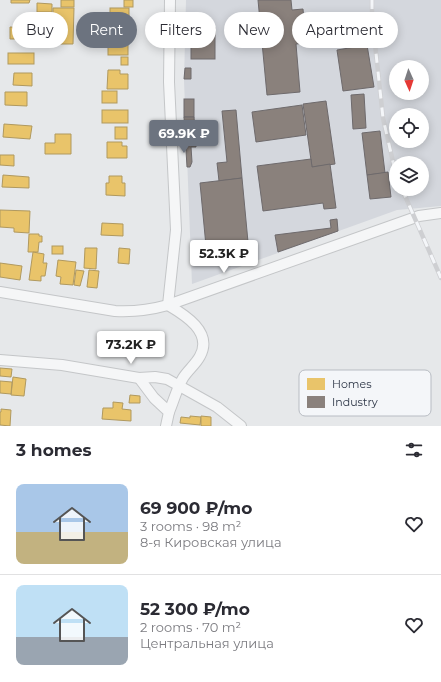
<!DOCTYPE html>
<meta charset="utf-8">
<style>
:root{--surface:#fff;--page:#f7f7f7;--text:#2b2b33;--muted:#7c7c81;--line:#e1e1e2;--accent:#6c737f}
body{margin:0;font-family:Montserrat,sans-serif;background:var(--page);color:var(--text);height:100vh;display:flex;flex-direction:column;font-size:15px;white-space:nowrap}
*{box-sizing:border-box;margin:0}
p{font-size:13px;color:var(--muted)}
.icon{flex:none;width:22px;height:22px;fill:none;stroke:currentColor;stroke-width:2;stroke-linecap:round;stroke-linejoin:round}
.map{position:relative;height:426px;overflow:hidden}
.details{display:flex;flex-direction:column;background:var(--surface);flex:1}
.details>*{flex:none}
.hud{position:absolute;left:12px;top:12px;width:417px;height:36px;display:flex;gap:8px}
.needle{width:26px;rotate:177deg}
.controls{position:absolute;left:389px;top:60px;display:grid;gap:8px}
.controls a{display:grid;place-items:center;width:40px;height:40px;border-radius:50%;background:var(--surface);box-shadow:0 2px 10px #0003;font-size:20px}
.price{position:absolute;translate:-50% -34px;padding:0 9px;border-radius:4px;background:#fff;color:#222;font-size:13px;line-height:26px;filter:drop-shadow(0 1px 2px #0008)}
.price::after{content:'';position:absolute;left:50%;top:24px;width:12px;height:9px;margin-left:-6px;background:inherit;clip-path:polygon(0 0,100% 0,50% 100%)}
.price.selected{background:var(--accent);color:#fff}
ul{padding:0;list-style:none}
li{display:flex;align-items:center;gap:12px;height:100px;padding:0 16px}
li+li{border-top:1px solid var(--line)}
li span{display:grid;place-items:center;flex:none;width:112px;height:80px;border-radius:8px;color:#555}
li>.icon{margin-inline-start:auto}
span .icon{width:48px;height:48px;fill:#fffc;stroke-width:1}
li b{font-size:17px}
h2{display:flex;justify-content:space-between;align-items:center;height:48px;padding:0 16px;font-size:17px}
.tag{padding:0 14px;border-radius:18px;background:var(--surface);box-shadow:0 2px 10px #0003;font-size:14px;line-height:36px}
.tag.selected{background:var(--accent);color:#fff}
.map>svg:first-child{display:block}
</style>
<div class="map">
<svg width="441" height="426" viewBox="0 0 441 426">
<rect width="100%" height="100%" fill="#e6e8ea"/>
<path fill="#d4d7dd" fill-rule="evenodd" d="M 186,0 L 441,0 L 441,206 L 397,210 L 192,284 L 184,81 ZM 396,67 L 422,67 L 422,93 L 396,93 ZM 396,115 L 422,115 L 422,141 L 396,141 ZM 396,163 L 422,163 L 422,189 L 396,189 Z"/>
<g fill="#e9c46a" stroke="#b0995f">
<polygon points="11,0 30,0 29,3 11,3"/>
<rect x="61" y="0" width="13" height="7"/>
<rect x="124" y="0" width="9" height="7"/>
<polygon points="37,3 52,4 52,12 37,12"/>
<polygon points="53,8 74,8 73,44 59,44 59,33 53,33"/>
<rect x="110" y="8" width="19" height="13"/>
<polygon points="10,27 30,28 30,39 10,39"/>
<rect x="115" y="28" width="16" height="6"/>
<rect x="108" y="41" width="20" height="14"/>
<rect x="8" y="53" width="26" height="11"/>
<rect x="121" y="57" width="7" height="8"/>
<polygon points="108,70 120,70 120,74 128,74 128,89 107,89"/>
<polygon points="14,73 32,73 32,86 13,85"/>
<rect x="102" y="91" width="15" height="12"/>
<polygon points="5,92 27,92 27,106 5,105"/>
<rect x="102" y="110" width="26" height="13"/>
<polygon points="4,124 32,126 30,139 3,137"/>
<rect x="115" y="127" width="12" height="12"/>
<polygon points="55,134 71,134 71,154 45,154 45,143 55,143"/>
<polygon points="107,142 122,142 122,146 127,146 127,158 107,158"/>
<polygon points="0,155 14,155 14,166 0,165"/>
<polygon points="3,175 29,177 29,188 2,187"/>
<polygon points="109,176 122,176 122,183 125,183 125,196 106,195 106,183 109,183"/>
<polygon points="0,210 30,211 29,233 14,232 14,228 0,227"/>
<polygon points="102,223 123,224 123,236 101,235"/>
<polygon points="29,234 39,234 39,236 42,236 42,242 39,242 38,252 28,252"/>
<rect x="52" y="246" width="11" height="8"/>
<polygon points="85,248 97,248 96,269 84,268"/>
<polygon points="119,248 130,249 129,264 118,263"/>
<polygon points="33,252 44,254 43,263 47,263 45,276 41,276 41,281 29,280"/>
<polygon points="58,260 76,262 73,285 60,284 61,277 56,276"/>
<polygon points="0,263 22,266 20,280 0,277"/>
<polygon points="76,270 84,271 80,286 74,285"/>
<polygon points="89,270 99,271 97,288 87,287"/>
<polygon points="0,368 12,369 11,377 0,376"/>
<polygon points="13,377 26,379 24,396 11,395"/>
<polygon points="0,381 12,382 11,394 0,393"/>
<polygon points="130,395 140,396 140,403 129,403"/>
<polygon points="113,402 123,403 122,409 131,410 131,421 102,419 103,408 113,408"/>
<polygon points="1,409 11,410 10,426 0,425 0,412 1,412"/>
<polygon points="190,416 201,417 200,425 180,423 181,417 190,418"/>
<polygon points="201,416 211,417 211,426 201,426"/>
</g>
<g fill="#8a817c" stroke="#6e6a6c">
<polygon points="258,0 291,0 292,10 303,9 306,43 296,44 300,92 267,95"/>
<rect x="191" y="28" width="24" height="31"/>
<polygon points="367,45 374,87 343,91 337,50"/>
<polygon points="185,68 191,68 191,79 184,79"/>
<polygon points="364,94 366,128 353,129 351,95"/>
<rect x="184" y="99" width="10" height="18"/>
<polygon points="326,101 335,164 312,167 303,104"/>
<polygon points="302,105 306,135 256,142 252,112"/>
<polygon points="236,110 242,178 219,181 217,163 227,162 222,111"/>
<polygon points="184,117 194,117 196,147 191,147 192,162 190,167 187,167"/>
<polygon points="380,131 385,173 367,175 362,133"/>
<polygon points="311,159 312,167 330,164 336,208 324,209 323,203 263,211 257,166"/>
<polygon points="388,172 391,197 370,199 367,175"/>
<polygon points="242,178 248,242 206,246 200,183"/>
<polygon points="337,219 338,231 278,252 275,235 331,228 330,220"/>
</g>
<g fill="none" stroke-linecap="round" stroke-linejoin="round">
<g stroke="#c4c6c8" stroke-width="12">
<g id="street">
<path d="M 0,292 L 115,311 C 134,312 150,310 168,305 L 419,216 L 441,213"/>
<polyline points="0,360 62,365 139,378 155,377 167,379 217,407 241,426"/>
<polyline points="139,378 154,398 169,412 166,426"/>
<path d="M 169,412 C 174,400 177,388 183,378 C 188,370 196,364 200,356 C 213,332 185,315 168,305 L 176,230 L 169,82 L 170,0"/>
</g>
</g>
<use href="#street" stroke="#f5f6f7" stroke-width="10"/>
<g stroke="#cecfd2" stroke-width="4.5">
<g id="rail">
<polyline points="372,0 372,16 383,118 396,175"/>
<polyline points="402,189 441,278"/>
</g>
</g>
<use href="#rail" stroke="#f4f6f9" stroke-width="3" stroke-dasharray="9" stroke-linecap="butt"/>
</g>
<rect x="299" y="370" width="132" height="46" rx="6" fill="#f4f6f9" stroke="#b8bcc3" stroke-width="1"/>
<rect x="307" y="378" width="18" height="12" fill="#e9c46a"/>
<rect x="307" y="396" width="18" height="12" fill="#8a817c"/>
<g font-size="11" fill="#2b3445">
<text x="332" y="388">Homes</text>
<text x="332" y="406">Industry</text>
</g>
</svg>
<div class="controls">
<a><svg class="needle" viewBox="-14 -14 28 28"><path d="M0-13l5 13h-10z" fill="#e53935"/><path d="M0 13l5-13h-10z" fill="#7c7c81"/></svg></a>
<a><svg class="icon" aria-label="locate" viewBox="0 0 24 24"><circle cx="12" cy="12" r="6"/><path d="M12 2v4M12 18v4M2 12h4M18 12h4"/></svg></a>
<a><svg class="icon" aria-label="layers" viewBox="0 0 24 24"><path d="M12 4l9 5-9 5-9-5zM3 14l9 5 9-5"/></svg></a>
</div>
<b class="price selected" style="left:184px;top:154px">69.9K ₽</b>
<b class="price" style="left:224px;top:274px">52.3K ₽</b>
<b class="price" style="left:131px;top:365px">73.2K ₽</b>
<div class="hud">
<a class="tag">Buy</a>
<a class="tag selected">Rent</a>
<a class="tag">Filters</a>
<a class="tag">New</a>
<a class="tag">Apartment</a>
</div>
</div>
<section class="details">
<h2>3 homes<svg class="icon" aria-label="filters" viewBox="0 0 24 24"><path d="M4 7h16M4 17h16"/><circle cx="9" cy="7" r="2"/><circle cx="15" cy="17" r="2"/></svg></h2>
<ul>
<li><span style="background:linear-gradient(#a9c7e8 60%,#c2b280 0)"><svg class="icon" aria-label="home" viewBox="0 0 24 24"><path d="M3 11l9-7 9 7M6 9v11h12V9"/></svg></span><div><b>69 900 ₽/mo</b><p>3 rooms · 98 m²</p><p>8-я Кировская улица</p></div><svg class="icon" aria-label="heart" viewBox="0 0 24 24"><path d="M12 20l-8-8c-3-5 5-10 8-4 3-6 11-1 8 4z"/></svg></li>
<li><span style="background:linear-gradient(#bfe0f5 65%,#9aa5b1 0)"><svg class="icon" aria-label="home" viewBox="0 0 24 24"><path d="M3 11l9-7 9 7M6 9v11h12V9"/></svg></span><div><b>52 300 ₽/mo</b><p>2 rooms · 70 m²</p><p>Центральная улица</p></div><svg class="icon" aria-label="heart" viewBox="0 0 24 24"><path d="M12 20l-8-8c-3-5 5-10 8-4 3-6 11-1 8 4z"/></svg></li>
</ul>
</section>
